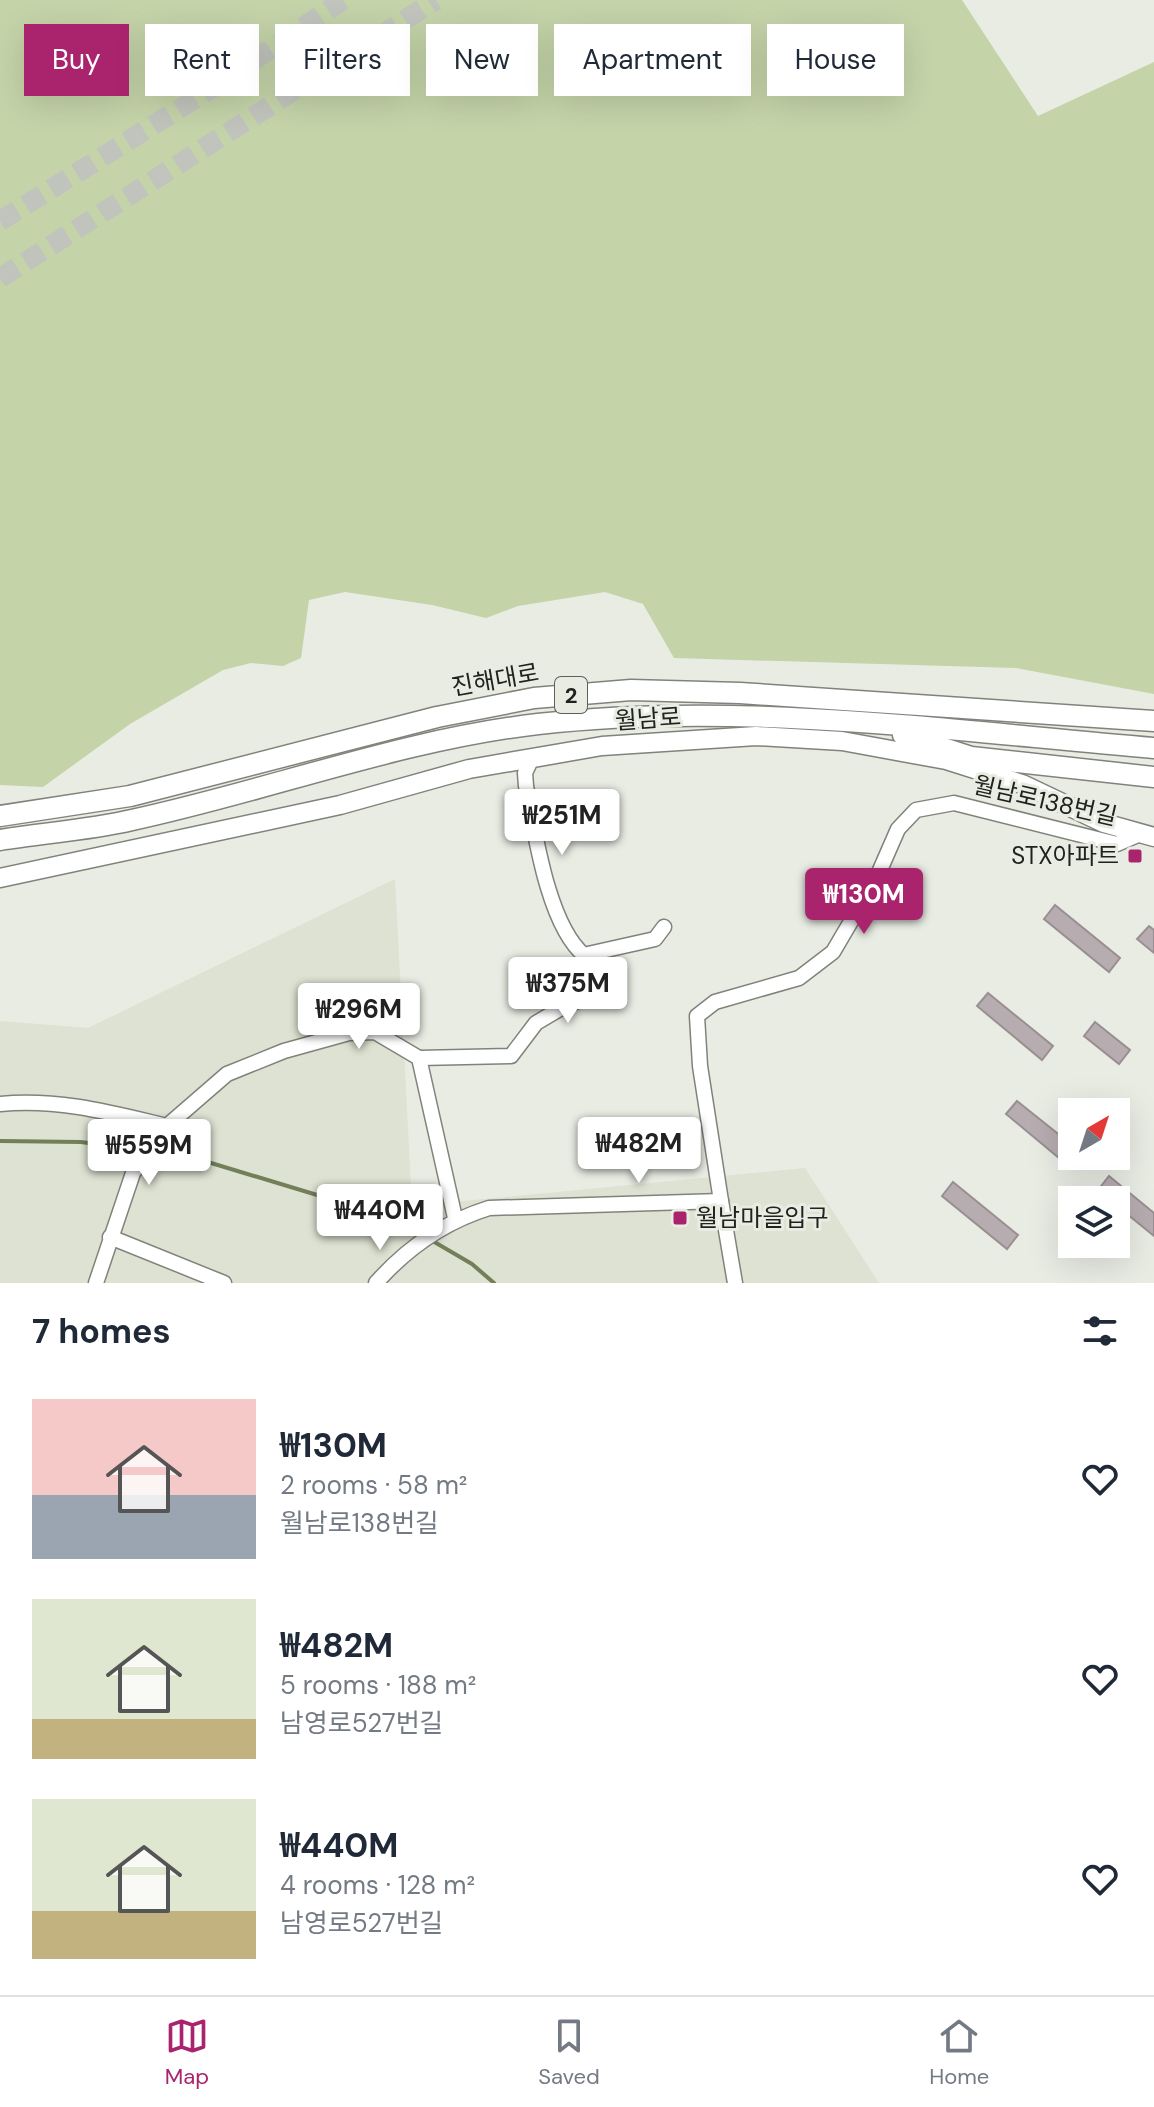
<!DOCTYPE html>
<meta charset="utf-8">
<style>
:root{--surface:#fff;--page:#f6f6f7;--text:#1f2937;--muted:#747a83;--line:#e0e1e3;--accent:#aa246d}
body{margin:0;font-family:"DM Sans","Noto Sans KR",sans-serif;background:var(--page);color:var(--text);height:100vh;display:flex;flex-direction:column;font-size:30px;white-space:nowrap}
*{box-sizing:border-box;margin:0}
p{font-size:26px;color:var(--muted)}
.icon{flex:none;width:44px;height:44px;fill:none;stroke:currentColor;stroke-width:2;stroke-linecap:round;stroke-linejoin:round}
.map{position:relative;height:1283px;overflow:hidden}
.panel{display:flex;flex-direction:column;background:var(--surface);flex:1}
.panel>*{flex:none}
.hud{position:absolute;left:24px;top:24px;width:1106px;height:72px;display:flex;gap:16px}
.needle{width:52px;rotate:39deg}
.buttons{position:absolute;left:1058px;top:1098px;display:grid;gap:16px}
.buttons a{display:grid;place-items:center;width:72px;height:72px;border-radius:0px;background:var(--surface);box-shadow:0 8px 32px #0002;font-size:40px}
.price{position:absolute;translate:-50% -68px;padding:0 18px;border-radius:8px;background:#fff;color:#222;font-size:26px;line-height:52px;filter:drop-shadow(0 2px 4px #0008)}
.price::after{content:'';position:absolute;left:50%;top:48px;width:24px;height:18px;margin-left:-12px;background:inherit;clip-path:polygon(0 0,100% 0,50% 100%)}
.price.on{background:var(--accent);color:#fff}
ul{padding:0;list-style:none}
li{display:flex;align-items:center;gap:24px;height:200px;padding:0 32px}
li span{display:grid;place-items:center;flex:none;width:224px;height:160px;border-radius:0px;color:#555}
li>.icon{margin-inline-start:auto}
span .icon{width:96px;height:96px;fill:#fffc;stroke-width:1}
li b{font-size:34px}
h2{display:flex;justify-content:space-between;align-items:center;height:96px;padding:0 32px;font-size:34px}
.pill{padding:0 28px;border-radius:0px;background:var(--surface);box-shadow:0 8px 32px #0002;font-size:28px;line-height:72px}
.pill.on{background:var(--accent);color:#fff}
.tab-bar{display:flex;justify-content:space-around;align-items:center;height:112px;border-top:2px solid var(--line);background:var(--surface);font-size:22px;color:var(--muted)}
.tab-bar a{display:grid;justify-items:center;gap:4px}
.tab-bar .on{color:var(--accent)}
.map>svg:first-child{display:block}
</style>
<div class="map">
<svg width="1154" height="1283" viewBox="0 0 1154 1283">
<rect width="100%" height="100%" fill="#e8ece3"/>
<polygon fill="#dde2d2" points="395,879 412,1206 805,1168 879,1283 0,1283 0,1021 88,1028"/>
<polygon fill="#c4d3a8" points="0,0 962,0 1038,116 1154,62 1154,694 1016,668 674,658 643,604 605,592 518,606 486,618 432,605 345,592 309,600 301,658 283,666 251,663 223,670 130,724 43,787 0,785"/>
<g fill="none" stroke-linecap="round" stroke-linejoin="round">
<g stroke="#727f58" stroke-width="4">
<polyline points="0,1141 81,1142 138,1150"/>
<polyline points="160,1153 188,1156 393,1218 424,1236"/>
<polyline points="431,1240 472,1264 494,1283"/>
</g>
</g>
<g fill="#b7adb1" stroke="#998f93" stroke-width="2">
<polygon points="1055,905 1120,958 1109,972 1044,919"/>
<polygon points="1149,926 1154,930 1154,953 1137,939"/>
<polygon points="988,993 1053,1046 1042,1060 977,1006"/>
<polygon points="1095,1022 1130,1050 1119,1064 1084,1036"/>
<polygon points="1017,1101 1072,1145 1072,1156 1081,1156 1071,1168 1006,1114"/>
<polygon points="1109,1176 1154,1213 1154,1236 1116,1205 1116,1200 1110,1200 1098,1190"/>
<polygon points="953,1182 1018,1235 1007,1249 942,1196"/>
</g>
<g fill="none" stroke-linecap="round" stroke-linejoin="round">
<g stroke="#c0c4bc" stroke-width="20" stroke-dasharray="20 10" stroke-linecap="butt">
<polyline points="0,221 211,89 343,0"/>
<polyline points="0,278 436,0"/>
</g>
<g stroke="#80837b" stroke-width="17">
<g id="minor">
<path d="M 532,758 L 525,773 L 526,786 C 535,833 548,926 585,956"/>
<polyline points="419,1058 511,1056 536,1023 563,1007 585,998 589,983 584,959 588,954 655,939 664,927"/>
<path d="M 0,1104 C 57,1098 112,1113 167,1126"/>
<polyline points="721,1201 700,1066 697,1016 715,1002 799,978 833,952 877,877 898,829 916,810 954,803 1117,844 1140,834"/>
<polyline points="110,1237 224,1283"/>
<polyline points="96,1283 133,1173 167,1126 227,1074 284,1051 349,1033 375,1032 419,1058 455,1218"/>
<path d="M 376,1283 C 407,1248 444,1222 489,1208 L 721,1201 L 735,1283"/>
</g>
</g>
<g stroke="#80837b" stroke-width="21">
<polyline id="major" points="0,878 340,805 469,769 602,746 756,736 842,741 946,760 1022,784 1104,823 1154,837"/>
</g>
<g stroke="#80837b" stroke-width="23">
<g id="highway">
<polyline points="903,735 971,757 1154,777"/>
<polyline points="0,816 130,796 437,717 534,698 631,690 740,693 1154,721"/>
<path d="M 0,840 C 44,833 89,830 132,820 C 267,791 400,740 538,724 C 742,701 950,731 1154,748"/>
</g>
</g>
<use href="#minor" stroke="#fff" stroke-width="14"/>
<use href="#major" stroke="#fff" stroke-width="18"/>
<use href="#highway" stroke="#fff" stroke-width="20"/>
</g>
<g fill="#aa246d" stroke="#e8ece3" stroke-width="3">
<rect x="1127" y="848" width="16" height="16" rx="4"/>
<rect x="672" y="1210" width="16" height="16" rx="4"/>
</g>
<g text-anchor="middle" stroke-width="6" stroke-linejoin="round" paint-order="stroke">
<rect fill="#e8ece3" stroke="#5d5f59" stroke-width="2" x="555" y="677" width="32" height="36" rx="6"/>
<g font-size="22" font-weight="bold" fill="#21221e">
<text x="571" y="703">2</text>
</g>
<g font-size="24" fill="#21221e" stroke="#e8ece3">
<text transform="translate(495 680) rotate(-10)" y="8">진해대로</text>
<text transform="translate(648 719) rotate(-4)" y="8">월남로</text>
<text transform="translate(1045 801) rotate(13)" y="8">월남로138번길</text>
</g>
<g font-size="24" fill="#21221e" stroke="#e8ece3" text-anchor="end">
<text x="1119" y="864">STX아파트</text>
<text x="696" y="1226" text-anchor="start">월남마을입구</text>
</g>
</g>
</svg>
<div class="buttons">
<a><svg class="needle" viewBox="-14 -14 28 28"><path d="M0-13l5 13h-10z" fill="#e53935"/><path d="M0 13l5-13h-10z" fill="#747a83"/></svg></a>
<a><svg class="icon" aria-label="layers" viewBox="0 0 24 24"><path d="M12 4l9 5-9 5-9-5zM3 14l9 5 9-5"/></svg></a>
</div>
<b class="price" style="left:562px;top:857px">₩251M</b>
<b class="price on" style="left:864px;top:936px">₩130M</b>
<b class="price" style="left:568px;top:1025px">₩375M</b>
<b class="price" style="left:359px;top:1051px">₩296M</b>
<b class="price" style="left:639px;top:1185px">₩482M</b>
<b class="price" style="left:149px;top:1187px">₩559M</b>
<b class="price" style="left:380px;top:1252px">₩440M</b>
<div class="hud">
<a class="pill on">Buy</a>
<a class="pill">Rent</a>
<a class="pill">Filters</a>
<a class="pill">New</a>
<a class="pill">Apartment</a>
<a class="pill">House</a>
</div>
</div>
<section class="panel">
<h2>7 homes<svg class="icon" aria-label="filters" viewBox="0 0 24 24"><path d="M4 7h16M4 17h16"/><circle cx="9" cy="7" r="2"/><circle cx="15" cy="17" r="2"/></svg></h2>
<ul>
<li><span style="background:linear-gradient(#f6c9c9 60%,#9aa5b1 0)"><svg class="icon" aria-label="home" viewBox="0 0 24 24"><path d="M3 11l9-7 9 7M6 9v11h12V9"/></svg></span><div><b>₩130M</b><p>2 rooms · 58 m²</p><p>월남로138번길</p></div><svg class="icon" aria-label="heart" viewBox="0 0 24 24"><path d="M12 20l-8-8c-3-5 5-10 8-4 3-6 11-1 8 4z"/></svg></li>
<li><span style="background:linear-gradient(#dfe7d0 75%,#c2b280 0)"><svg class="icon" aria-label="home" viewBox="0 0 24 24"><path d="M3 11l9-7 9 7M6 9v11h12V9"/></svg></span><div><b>₩482M</b><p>5 rooms · 188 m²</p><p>남영로527번길</p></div><svg class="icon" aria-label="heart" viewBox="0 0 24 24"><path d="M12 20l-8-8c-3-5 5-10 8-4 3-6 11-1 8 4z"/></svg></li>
<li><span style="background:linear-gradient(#dfe7d0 70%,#c2b280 0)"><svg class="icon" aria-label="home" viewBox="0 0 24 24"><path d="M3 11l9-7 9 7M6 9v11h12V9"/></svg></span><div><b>₩440M</b><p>4 rooms · 128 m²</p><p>남영로527번길</p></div><svg class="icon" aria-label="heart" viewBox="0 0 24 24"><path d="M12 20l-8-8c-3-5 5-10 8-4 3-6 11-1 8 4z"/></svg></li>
</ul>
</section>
<nav class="tab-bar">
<a class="on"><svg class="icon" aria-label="map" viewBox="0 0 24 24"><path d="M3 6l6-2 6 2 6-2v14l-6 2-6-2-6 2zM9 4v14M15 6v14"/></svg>Map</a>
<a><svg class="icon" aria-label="saved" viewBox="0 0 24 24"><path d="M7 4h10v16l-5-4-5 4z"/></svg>Saved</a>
<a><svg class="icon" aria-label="home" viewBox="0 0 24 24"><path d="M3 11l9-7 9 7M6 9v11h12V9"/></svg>Home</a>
</nav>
